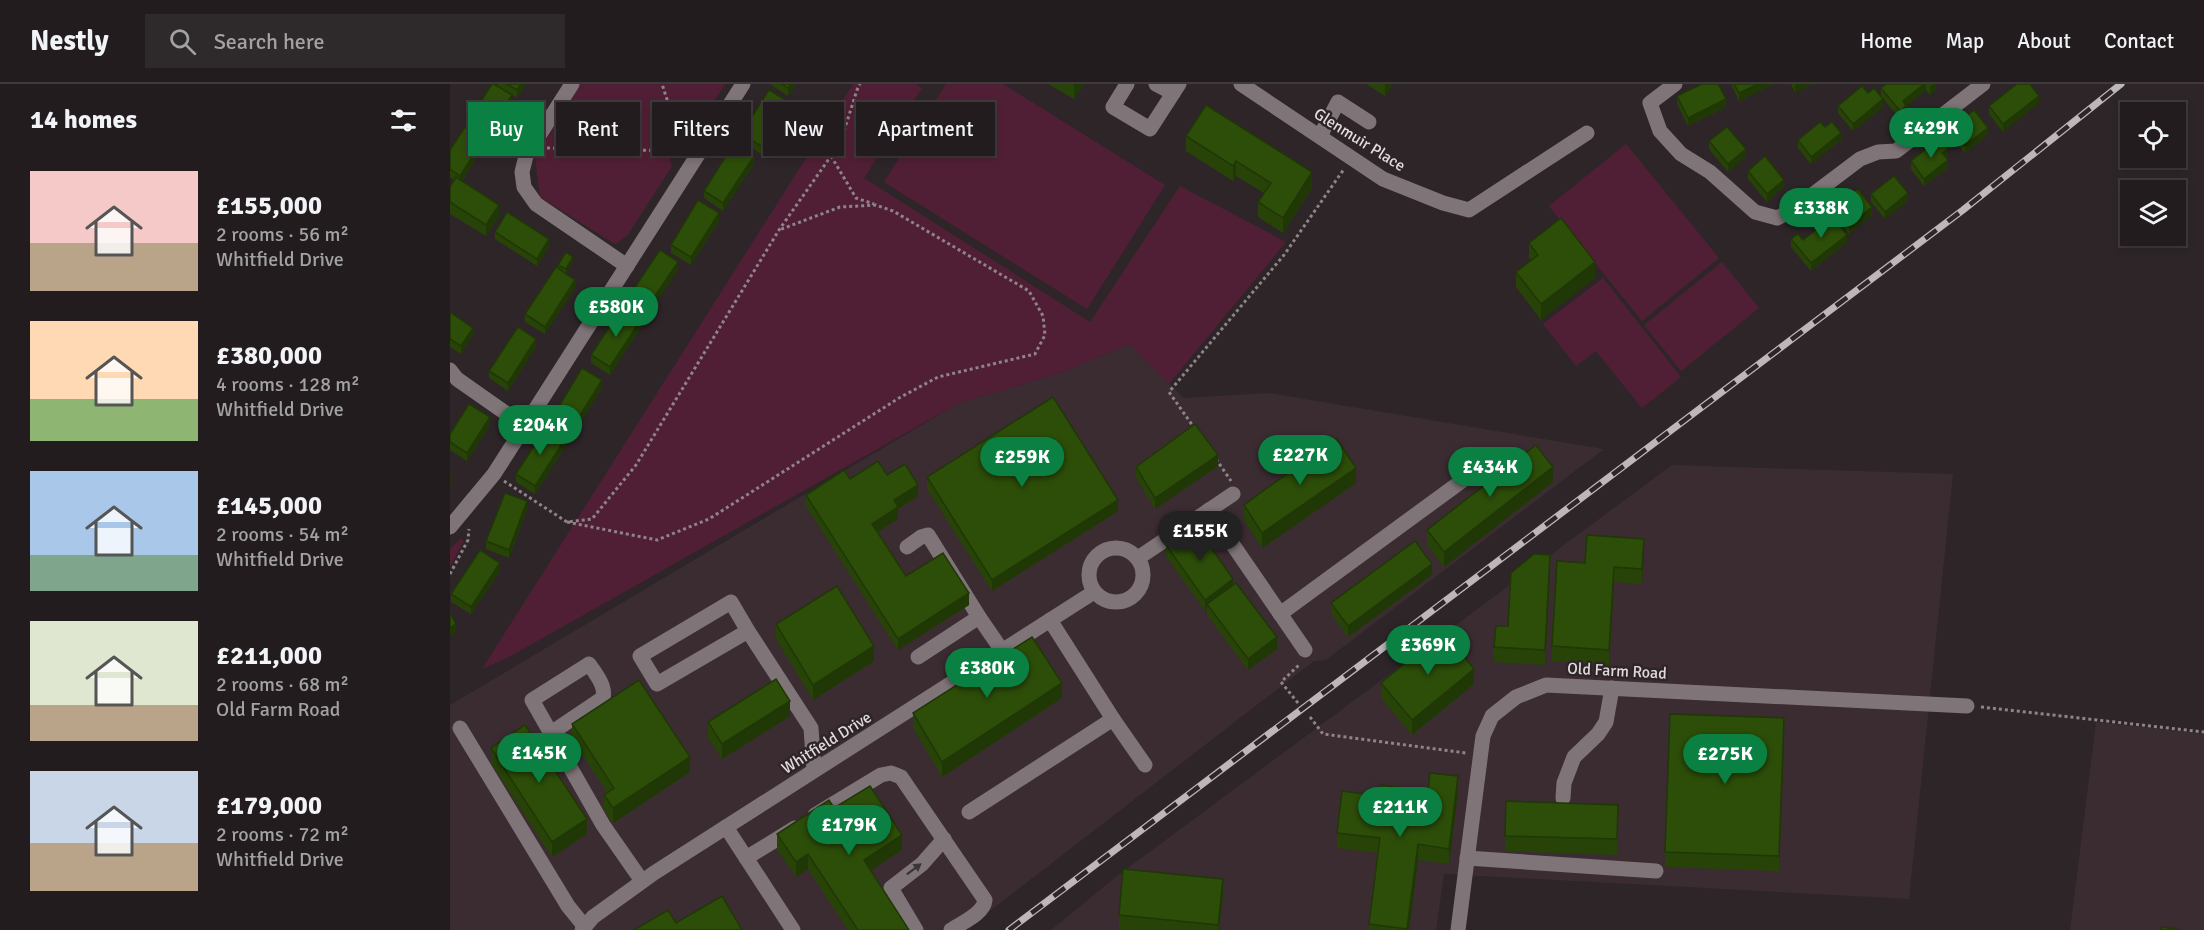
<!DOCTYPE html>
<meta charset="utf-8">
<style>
:root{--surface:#221c1e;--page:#2e292b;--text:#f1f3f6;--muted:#a2a1a4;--line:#3f3a3c;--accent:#0b8043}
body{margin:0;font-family:Signika,sans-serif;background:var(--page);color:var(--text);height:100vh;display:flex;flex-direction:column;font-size:22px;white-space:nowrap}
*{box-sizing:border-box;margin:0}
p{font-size:20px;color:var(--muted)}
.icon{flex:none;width:33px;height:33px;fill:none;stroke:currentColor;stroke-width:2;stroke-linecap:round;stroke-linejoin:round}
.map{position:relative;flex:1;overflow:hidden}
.panel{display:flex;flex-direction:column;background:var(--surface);width:450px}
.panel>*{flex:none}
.hud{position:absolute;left:18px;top:18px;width:570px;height:54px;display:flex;gap:12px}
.tools{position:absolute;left:1670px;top:18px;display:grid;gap:12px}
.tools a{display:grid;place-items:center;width:66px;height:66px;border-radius:0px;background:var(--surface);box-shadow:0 3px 9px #0003,0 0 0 2px var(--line);font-size:30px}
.price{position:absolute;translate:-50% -51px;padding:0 14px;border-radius:21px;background:var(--accent);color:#fff;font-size:20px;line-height:39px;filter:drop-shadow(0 2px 3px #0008)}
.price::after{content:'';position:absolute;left:50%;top:36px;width:18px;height:14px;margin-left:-9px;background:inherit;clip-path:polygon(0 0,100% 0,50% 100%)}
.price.on{background:#222;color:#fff}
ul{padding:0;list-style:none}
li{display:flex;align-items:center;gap:18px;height:150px;padding:0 30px}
li span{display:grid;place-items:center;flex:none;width:168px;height:120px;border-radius:0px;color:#555}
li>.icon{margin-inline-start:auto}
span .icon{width:72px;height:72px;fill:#fffc;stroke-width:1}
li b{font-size:26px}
h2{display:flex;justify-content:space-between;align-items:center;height:72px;padding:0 30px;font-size:26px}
.chip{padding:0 21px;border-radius:0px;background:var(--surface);box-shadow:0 3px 9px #0003,0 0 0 2px var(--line);font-size:21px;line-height:54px}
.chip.on{background:var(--accent);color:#fff}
header{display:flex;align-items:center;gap:36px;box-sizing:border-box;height:84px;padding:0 30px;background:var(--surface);border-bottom:2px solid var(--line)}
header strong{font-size:28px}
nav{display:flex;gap:33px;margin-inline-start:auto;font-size:21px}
.search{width:420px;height:54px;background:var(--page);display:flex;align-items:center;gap:15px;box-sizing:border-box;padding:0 21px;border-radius:0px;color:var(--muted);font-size:22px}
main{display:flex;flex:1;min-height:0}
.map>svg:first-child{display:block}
</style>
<header>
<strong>Nestly</strong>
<div class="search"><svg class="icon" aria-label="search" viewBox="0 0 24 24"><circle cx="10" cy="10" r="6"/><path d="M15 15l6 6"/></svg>Search here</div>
<nav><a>Home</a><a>Map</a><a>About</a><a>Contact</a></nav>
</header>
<main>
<section class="panel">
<h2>14 homes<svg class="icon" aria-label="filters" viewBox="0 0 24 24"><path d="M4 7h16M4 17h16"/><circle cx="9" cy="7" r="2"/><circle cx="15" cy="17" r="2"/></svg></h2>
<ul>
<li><span style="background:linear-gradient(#f6c9c9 60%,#b9a48a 0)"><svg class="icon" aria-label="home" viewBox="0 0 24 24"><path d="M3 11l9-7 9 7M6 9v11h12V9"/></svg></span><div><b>£155,000</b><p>2 rooms · 56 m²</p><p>Whitfield Drive</p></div></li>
<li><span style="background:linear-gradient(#ffd9b3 65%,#8fb573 0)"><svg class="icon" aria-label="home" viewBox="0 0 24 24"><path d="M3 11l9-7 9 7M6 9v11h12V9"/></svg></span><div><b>£380,000</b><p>4 rooms · 128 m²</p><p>Whitfield Drive</p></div></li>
<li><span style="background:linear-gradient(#a9c7e8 70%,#7fa58c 0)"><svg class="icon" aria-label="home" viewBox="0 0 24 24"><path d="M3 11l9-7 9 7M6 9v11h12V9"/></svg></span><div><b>£145,000</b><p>2 rooms · 54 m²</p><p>Whitfield Drive</p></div></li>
<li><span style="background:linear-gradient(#dfe7d0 70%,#b9a48a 0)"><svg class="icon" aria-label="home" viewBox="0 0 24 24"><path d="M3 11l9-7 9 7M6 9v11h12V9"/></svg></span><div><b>£211,000</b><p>2 rooms · 68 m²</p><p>Old Farm Road</p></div></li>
<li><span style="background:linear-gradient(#c9d6e8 60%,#b9a48a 0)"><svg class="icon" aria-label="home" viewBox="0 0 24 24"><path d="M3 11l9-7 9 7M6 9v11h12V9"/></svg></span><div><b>£179,000</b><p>2 rooms · 72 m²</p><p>Whitfield Drive</p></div></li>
</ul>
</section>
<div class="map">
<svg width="1754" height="846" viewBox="0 0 1754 846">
<rect width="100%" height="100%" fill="#2e2528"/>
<g fill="#3b2c32">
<polygon points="679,260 734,314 818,309 1154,365 876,576 864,577 515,846 0,846 0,621 507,320 613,288"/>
<polygon points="1222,381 1503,390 1459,815 994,790 986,846 601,846 667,792"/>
<polygon points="1646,638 1754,650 1754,846 1620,846"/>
</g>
<g fill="#511f35">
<path d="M 130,0 L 275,0 L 243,50 C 223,51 215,64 222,82 L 177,152 L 165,160 L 90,113 L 85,74 Z"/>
<polygon points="403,0 466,0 472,4 414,94 640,238 730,102 836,158 719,300 679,260 613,288 507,320 59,573 32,585"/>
<polygon points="496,0 553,0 715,101 637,225 434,98"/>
<polygon points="1176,60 1269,174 1192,237 1099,122"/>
<polygon points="1272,178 1309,224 1231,287 1194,241"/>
<polygon points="1153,194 1231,293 1192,324 1146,267 1126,282 1093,240"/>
<polygon points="11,454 14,457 0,483 0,465"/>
</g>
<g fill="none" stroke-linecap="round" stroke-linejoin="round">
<g stroke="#8d8588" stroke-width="3" stroke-dasharray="3 3" stroke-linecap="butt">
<polyline points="97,64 229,67 232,62 212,0"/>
<polyline points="381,72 406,114 424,120"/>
<polyline points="745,345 719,308 834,171 894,85"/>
<polyline points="766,375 781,397"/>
<polyline points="54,397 117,438 142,435 186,381 329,146 381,72 394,47 407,6 410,0"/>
<polyline points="117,438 207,456 259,435 449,314 488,293 585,270 595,251 593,232 579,207 443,127 426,121 390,123 329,146"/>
<polyline points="0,490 18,456 19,445"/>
<polyline points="848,619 831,598 850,580"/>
<polyline points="1531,623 1754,648"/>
<polyline points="860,633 873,650 1016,669"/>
</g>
<g stroke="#7f7579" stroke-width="15">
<polyline points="122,0 76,72 72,88 74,103 86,120 177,182"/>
<polyline points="677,0 663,23 700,45 729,0"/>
<polyline points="706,0 723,9"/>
<polyline points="791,0 933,95 993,119 1019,126 1137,49"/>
<polyline points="1225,0 1200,19 1210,47 1231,70 1260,88 1305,128 1327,134 1341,127 1410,75 1428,68 1446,67 1533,0"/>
<polyline points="870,52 888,18 919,38"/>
<polyline points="0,286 7,295 74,342"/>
<polyline points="759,426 855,566"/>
<polyline points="0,443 44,390 293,0"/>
<polyline points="457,463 471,453 478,451 529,533 553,568"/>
<circle cx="666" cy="491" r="27"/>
<polyline points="688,474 783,410"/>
<polyline points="830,530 1046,372"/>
<polyline points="600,536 663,635 695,681"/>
<polyline points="298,547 281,518 190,572 207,600 298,547 361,644 364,686"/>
<polyline points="468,573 529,533"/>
<polyline points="10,644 118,822 135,843"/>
<path d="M 101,649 L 153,614 C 156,602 146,590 139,580 L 82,616 L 153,741 L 192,797"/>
<polyline points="1113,714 1114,699 1124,673 1148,650 1156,638 1162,604"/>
<polyline points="519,728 663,635"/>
<path d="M 365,731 L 431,691 L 441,689 L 451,693 L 535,816 C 534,830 511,839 501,846"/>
<polyline points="276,743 343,846"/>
<polyline points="296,774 345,744"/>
<polyline points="1017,774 1206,787"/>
<polyline points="132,846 143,833 204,789 644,508"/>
<polyline points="466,846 441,804 472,780 494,755"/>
<polyline points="1008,846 1033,652 1042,632 1066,613 1096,601 1517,622"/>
</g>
<g stroke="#beb7b9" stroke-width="7">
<polyline id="rail" points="559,846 1513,126 1671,0"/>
</g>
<use href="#rail" stroke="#2e2528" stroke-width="4.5" stroke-dasharray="14" stroke-linecap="butt"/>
</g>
<g fill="#274308">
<polygon points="48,0 76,0 67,14 48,2"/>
<polygon points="320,0 346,0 338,12"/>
<polygon points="598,0 634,0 624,15"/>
<polygon points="916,0 943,0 935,12"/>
<polygon points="1281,0 1324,0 1289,17"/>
<polygon points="1341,0 1362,0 1345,9"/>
<polygon points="1436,0 1486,0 1486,6 1480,11 1476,6 1456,22 1456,29 1450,35 1431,12 1431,4"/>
<polygon points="1418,9 1433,23 1403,47 1388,29 1388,22"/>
<polygon points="1227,12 1276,23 1238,42 1227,20"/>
<polygon points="62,19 37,57 19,44 19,36"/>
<polygon points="1589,19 1553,48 1539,30 1539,22"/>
<polygon points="339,26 311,70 291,57 291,50"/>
<polygon points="1375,43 1391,56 1361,80 1348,64 1348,56"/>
<polygon points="1501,44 1538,51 1515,69 1501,52"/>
<polygon points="736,52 862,104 833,149 808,133 808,118 814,109 786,92 783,97 736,67"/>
<polygon points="1259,57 1296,73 1278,88 1259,65"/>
<polygon points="34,62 12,97 49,132 36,152 0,130 0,103 4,96 0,93 0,66"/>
<polygon points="1498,72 1496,74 1498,84 1474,102 1461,85 1461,77"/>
<polygon points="304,80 273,127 254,114 254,107"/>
<polygon points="1298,87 1334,103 1317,118 1298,95"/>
<polygon points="1421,110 1458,117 1435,135 1421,118"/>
<polygon points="1384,124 1422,131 1399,150 1384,131"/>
<polygon points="1372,133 1397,158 1361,187 1341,163 1341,155 1353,156 1373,141"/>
<polygon points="269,137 241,181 221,169 221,161"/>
<polygon points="45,148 99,163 87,182 45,155"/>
<polygon points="1079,159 1145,194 1091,236 1066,203 1066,188 1081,177 1079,174"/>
<polygon points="123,177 116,189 108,185 108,181"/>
<polygon points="228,186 199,229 181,217 181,209"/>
<polygon points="125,204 95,250 75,238 75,230"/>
<polygon points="0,228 23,251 11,270 0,263"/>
<polygon points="190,245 160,291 141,279 141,271"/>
<polygon points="86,263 58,307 39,294 39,287"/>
<polygon points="152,304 124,348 105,337 105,329"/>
<polygon points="40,341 17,377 0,366 0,350"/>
<polygon points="115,363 85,410 66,398 66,390"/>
<polygon points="768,382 705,425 686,394 686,383"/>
<polygon points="437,391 468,412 448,425 448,435 428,448 456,492 519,521 448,566 356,422 356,411 400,395"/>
<polygon points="477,393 668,427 542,507 477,405"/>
<polygon points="1103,398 994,483 977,461 977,446"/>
<polygon points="906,399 812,464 794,436 794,421"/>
<polygon points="77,425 59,474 36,465 36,457"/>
<polygon points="716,461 783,501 827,565 798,586 757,531 757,525 755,527 716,472"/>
<polygon points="1194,470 1192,500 1164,498 1159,581 1102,577 1102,562 1135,479"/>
<polygon points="1100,486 1095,581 1044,578 1044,563 1058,542"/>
<polygon points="50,487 21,530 1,518 1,510"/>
<polygon points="982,491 898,553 881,530 881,519"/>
<polygon points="326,540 424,577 363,616 326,555"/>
<polygon points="931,599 1024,600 962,651 931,614"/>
<polygon points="612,614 492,693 463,644 463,629"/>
<polygon points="340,632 272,675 258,654 258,638"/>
<polygon points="122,640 240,688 163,739 154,726 154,711 157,708 122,655"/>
<polygon points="1334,649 1329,787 1215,783 1215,768"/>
<polygon points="41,664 137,750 102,773 41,679"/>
<polygon points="978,707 1008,707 999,780 968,776 959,846 919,846 928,769 887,764 887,749"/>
<polygon points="384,724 452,766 421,786 459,846 398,846 358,785 346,793 327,765 327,750"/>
<polygon points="1168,736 1167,771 1055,767 1055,752"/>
<polygon points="773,810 769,846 669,846 669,831"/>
</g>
<g fill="#203706">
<polygon points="71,0 76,0 67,14 67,6"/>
<polygon points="341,0 346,0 338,12 338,4"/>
<polygon points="624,0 634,0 624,15"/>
<polygon points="935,0 943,0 935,12"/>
<polygon points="1308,0 1324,0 1289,17 1289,9"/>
<polygon points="1347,0 1362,0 1345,9 1345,1"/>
<polygon points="1474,0 1476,0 1476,6 1456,22 1456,29 1450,35 1450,27 1453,17"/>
<polygon points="1484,0 1486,0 1486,6 1480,11 1480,3"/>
<polygon points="62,11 62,19 37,57 37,49"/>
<polygon points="1589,12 1589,19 1553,48 1553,40"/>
<polygon points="1276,15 1276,23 1238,42 1238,34"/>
<polygon points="1433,15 1433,23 1403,47 1403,40"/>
<polygon points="339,18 339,26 311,70 311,62"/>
<polygon points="1538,44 1538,51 1515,69 1515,61"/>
<polygon points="1391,49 1391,56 1361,80 1361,73"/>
<polygon points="34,55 34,62 10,99 10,92"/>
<polygon points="1296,65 1296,73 1278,88 1278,80"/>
<polygon points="1498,65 1498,72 1492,77 1492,69"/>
<polygon points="304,72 304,80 273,127 273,119"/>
<polygon points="1498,76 1498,84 1474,102 1474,95"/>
<polygon points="786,77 786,92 783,97 783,82"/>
<polygon points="862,88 862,104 833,149 833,134"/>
<polygon points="1334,96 1334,103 1317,118 1317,110"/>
<polygon points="1458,109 1458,117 1435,135 1435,128"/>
<polygon points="49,121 49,132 36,152 36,141"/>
<polygon points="1422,123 1422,131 1399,150 1399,142"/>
<polygon points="269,129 269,137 241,181 241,173"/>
<polygon points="1397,151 1397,158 1361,187 1361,179"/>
<polygon points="99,155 99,163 87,182 87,175"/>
<polygon points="123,173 123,177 116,189 116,185"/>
<polygon points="228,178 228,186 199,229 199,221"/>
<polygon points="1145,178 1145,194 1091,236 1091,220"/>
<polygon points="125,196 125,204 95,250 95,243"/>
<polygon points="190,237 190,245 160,291 160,283"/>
<polygon points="23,244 23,251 11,270 11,262"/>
<polygon points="86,255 86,263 58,307 58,299"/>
<polygon points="152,296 152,304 124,348 124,341"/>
<polygon points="40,333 40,341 17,377 17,369"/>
<polygon points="115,355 115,363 85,410 85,402"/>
<polygon points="768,371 768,382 705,425 705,414"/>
<polygon points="1103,383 1103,398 994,483 994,468"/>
<polygon points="906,384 906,399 812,464 812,449"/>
<polygon points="2,391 2,399 0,400 0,392"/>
<polygon points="468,401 468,412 448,425 448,435 422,451 422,440 444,416"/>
<polygon points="668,416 668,427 542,507 542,496"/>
<polygon points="77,417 77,425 59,474 59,466"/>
<polygon points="1194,455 1194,470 1192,500 1192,485"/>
<polygon points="1100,471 1100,486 1095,581 1095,566"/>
<polygon points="50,479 50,487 21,530 21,523"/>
<polygon points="982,480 982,491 898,553 898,542"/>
<polygon points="1164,483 1164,498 1159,581 1159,566"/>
<polygon points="783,495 783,506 757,520 757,525 755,527 755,516"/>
<polygon points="519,509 519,521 448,566 448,555"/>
<polygon points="6,540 6,548 0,552 0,544"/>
<polygon points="827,553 827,565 798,586 798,575"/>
<polygon points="424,562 424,577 363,616 363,601"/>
<polygon points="1024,585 1024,600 962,651 962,636"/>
<polygon points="612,599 612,614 492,693 492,678"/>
<polygon points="340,617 340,632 272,675 272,660"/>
<polygon points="1334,634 1334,649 1329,787 1329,772"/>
<polygon points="240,673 240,688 163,739 163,724"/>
<polygon points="1008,692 1008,707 999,780 999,765"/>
<polygon points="137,735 137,750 102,773 102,758"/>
<polygon points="452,751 452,766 414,791 414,776"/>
<polygon points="968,760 968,776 959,846 957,846"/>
<polygon points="358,770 358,785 346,793 346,778"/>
<polygon points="773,795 773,810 769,846 768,846"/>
</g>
<g fill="#2d4e09" stroke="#203706" stroke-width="1.5">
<polygon points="42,0 44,0 62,11 37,49 19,36"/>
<polygon points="57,0 71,0 67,6"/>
<polygon points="332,0 341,0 338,4"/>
<polygon points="1252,0 1268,0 1276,15 1238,34 1227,12"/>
<polygon points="1284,0 1308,0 1289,9"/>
<polygon points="1436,0 1474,0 1453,17 1456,22 1450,27 1431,4"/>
<polygon points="1567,0 1580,0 1589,12 1553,40 1539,22"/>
<polygon points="1412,2 1418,9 1424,4 1433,15 1403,40 1388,22"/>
<polygon points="319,6 339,18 311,62 291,50"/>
<polygon points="756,21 862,88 833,134 808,118 821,99 786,77 783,82 736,52"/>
<polygon points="1524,26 1538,44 1515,61 1501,44"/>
<polygon points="1370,38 1375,43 1382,38 1391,49 1361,73 1348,56"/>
<polygon points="15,43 34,55 10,92 0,85 0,66"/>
<polygon points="1277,43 1296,65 1278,80 1259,57"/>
<polygon points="1490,54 1498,65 1492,69 1498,76 1474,95 1461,77"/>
<polygon points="284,59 304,72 273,119 254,107"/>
<polygon points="1315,72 1334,96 1317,110 1298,87"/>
<polygon points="1444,92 1458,109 1435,128 1421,110"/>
<polygon points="6,93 49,121 36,141 0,118 0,103"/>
<polygon points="1408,105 1422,123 1399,142 1384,124"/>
<polygon points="248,116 269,129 241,173 221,161"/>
<polygon points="57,128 99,155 87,175 45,148"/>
<polygon points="1379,128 1397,151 1361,179 1341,155 1348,150 1353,156 1376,138 1372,133"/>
<polygon points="1111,134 1145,178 1091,220 1066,188 1088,171 1079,159"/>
<polygon points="210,166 228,178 199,221 181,209"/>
<polygon points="116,168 123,173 116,185 108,181"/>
<polygon points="106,183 125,196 95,243 75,230"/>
<polygon points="171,225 190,237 160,283 141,271"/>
<polygon points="0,228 23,244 11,262 0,255"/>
<polygon points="68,243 86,255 58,299 39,287"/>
<polygon points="132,284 152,296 124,341 105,329"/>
<polygon points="603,313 668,416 542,496 477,393"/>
<polygon points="19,320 40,333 17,369 0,358 0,350"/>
<polygon points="745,340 768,371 705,414 686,383"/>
<polygon points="96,343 115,355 85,402 66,390"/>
<polygon points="886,354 906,384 812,449 794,421"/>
<polygon points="1086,361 1103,383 994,468 977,446"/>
<polygon points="428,377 437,391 455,380 468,401 444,416 448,423 422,440 456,492 493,469 519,509 448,555 356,411 394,386 400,395"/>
<polygon points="55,409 77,417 59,466 36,457"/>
<polygon points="745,440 783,495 755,516 716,461"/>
<polygon points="1137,451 1194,455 1192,485 1164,483 1159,566 1102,562 1107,477 1135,479"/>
<polygon points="965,457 982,480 898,542 881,519"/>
<polygon points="30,466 50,479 21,523 1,510"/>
<polygon points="1084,470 1100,471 1095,566 1044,563 1046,542 1058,542 1061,489"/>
<polygon points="786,499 827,553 798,575 757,520"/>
<polygon points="387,502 424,562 363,601 326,540"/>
<polygon points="0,529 6,540 0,544"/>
<polygon points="994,547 1024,585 962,636 931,599"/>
<polygon points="582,553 612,599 492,678 463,629"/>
<polygon points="326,595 340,617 272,660 258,638"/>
<polygon points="189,596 240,673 163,724 154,711 164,704 122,640"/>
<polygon points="1220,630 1334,634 1329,772 1215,768"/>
<polygon points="75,641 137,735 102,758 41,664"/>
<polygon points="980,689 1008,692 999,765 968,760 957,845 919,840 930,754 887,749 892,707 929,712 931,701 978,707"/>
<polygon points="420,702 452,751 414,776 459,846 408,846 358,770 346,778 327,750 379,716 384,724"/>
<polygon points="1056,717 1168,721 1167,755 1055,752"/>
<polygon points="673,785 773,795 768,841 669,831"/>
<polygon points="272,812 292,846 184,846 218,826 226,839"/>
<polygon points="1712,843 1732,846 1711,846"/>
</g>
<defs><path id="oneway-solid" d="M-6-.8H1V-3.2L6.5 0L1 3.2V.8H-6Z" transform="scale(1.5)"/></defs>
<use fill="#3e3538" href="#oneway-solid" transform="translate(464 785) rotate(-37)"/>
<g text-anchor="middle" stroke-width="5" stroke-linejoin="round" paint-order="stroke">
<g font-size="16" fill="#e1dbdd" stroke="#2e2528">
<text transform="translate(910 55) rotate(32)" y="6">Glenmuir Place</text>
<text transform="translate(1167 586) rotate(3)" y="6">Old Farm Road</text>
<text transform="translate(376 658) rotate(-32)" y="6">Whitfield Drive</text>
</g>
</g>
</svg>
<div class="tools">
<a><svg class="icon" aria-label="locate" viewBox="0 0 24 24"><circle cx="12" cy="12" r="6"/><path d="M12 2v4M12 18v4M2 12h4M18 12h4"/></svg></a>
<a><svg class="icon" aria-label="layers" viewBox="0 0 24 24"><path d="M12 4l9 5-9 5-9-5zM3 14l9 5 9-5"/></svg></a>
</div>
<b class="price" style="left:1481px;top:75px">£429K</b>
<b class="price" style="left:1371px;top:155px">£338K</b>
<b class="price" style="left:166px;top:254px">£580K</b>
<b class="price" style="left:90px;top:372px">£204K</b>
<b class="price" style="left:850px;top:402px">£227K</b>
<b class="price" style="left:572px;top:404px">£259K</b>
<b class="price" style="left:1040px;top:414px">£434K</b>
<b class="price on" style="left:750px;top:478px">£155K</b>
<b class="price" style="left:978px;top:592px">£369K</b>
<b class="price" style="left:537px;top:615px">£380K</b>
<b class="price" style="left:89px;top:700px">£145K</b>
<b class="price" style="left:1275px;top:701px">£275K</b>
<b class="price" style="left:950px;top:754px">£211K</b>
<b class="price" style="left:399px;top:772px">£179K</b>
<div class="hud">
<a class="chip on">Buy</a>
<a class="chip">Rent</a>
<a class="chip">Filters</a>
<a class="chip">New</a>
<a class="chip">Apartment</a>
</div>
</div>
</main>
